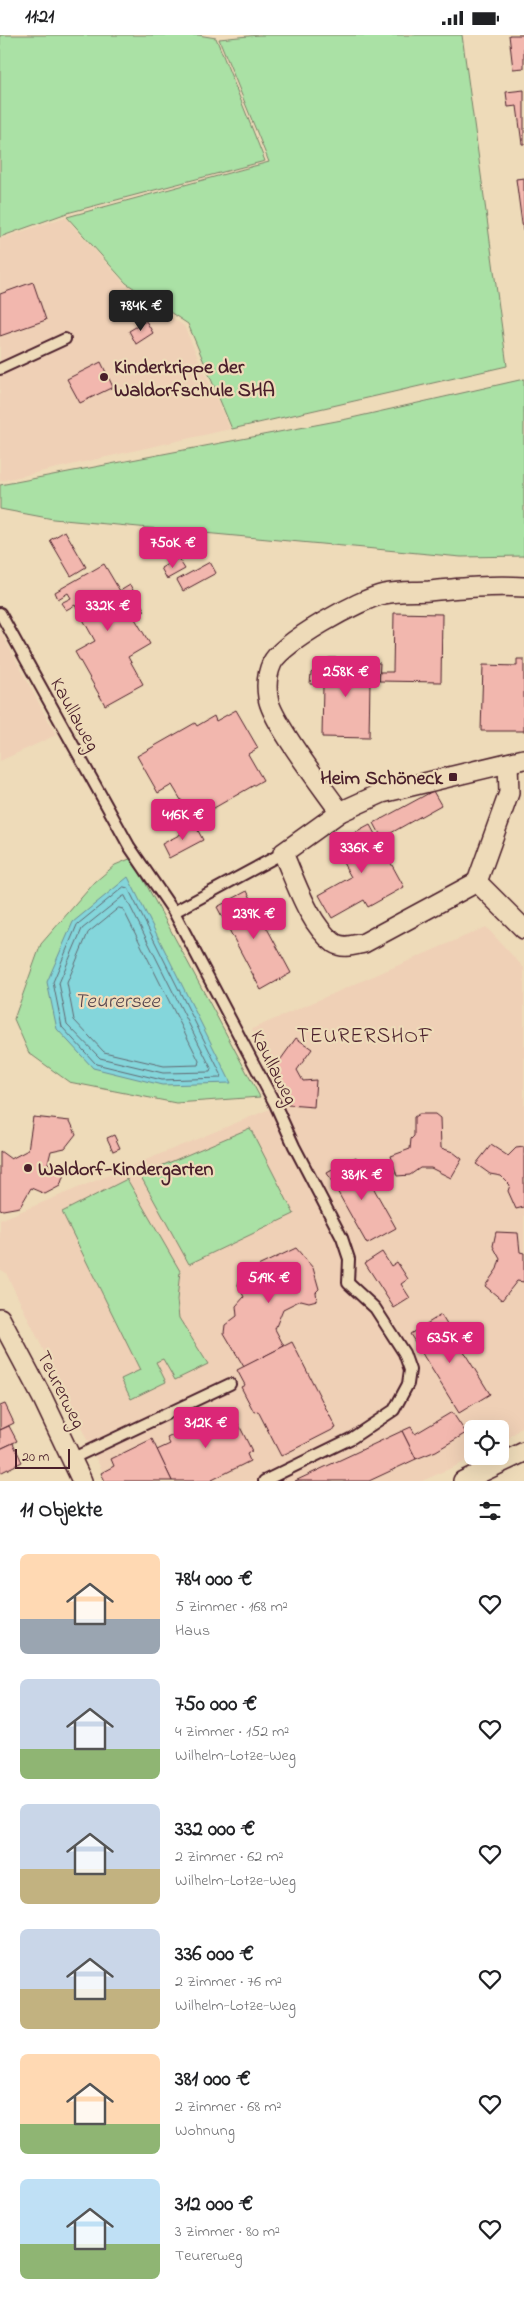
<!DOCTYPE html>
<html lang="de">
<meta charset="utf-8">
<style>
:root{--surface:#fff;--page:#f2f2f2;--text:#202124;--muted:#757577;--accent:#db2777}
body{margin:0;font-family:"Indie Flower",sans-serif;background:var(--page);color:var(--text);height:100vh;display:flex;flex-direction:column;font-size:19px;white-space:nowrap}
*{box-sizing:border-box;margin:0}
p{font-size:16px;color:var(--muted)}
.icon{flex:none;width:28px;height:28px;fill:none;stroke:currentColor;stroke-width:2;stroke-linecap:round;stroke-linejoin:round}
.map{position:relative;height:1446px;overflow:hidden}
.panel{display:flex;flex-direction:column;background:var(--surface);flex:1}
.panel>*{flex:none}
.tools{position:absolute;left:464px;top:1385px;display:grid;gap:10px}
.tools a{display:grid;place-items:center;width:45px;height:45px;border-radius:8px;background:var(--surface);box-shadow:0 5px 20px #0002;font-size:25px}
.scale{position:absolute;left:15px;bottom:12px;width:55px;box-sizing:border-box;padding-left:5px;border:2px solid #4a1f2b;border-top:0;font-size:14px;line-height:18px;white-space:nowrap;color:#4a1f2b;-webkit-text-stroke:4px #eedbb9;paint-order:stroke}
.price{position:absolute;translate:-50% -42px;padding:0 11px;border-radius:5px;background:var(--accent);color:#fff;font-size:16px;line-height:32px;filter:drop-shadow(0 1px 2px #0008)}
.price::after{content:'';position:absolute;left:50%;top:30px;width:15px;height:11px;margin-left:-8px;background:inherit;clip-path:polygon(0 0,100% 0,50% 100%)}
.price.current{background:#222;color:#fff}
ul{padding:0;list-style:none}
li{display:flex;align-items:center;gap:15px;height:125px;padding:0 20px}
li span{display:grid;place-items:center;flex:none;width:140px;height:100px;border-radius:8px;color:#555}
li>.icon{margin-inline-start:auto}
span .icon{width:60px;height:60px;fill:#fffc;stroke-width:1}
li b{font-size:21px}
h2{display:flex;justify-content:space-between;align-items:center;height:60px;padding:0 20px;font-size:21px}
.status{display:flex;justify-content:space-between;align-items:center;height:35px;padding:0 25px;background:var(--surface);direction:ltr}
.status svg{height:14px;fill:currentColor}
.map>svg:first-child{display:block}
</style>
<div class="status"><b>11:21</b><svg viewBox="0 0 49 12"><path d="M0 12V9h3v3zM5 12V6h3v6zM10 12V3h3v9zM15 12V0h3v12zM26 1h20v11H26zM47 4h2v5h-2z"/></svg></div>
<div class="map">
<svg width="524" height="1446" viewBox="0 0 524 1446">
<rect width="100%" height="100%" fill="#eedbb9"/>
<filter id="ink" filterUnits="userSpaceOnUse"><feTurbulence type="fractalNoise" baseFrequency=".02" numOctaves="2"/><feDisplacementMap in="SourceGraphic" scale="10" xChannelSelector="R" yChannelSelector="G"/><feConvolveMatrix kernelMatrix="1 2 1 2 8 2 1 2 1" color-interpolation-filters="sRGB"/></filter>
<g filter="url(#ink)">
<g fill="#efd0b6">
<polygon points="65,182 124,248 184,291 230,394 0,446 0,204"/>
<polygon points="0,595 56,700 0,726"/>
<polygon points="486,892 524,933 524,1390 500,1411 500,1394 472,1394 472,1421 478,1421 422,1446 107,1446 6,1238 0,1234 0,1185 282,1069 252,994"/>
</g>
<g fill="#aae1a5" stroke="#7a8068">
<polygon points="0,0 198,0 216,3 265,126 67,178 0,202"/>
<polygon points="258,0 462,0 507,331 232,394 188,289 126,248 67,182 269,127 219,4"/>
<polygon points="524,344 524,521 461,522 53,484 0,474 0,450 347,384"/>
<polygon points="132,823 260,1062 176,1068 69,1047 29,1018 14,984 41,909 95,847 115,830"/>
<polygon points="250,1093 294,1179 189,1229 140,1140"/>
<polygon points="127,1144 180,1236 177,1265 179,1283 208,1329 175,1345 163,1324 156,1327 166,1347 131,1364 121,1344 140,1335 62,1177"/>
</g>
<polygon fill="#84d6db" stroke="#6d8d95" points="128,842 231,1048 162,1050 93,1033 57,994 47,947 73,887"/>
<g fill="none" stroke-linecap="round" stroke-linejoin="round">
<g stroke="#616871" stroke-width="1">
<polygon points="124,852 128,853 221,1039 220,1043 162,1045 96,1029 62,992 53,947 77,890"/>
<polygon points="125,861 211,1033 210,1037 163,1038 100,1023 67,989 59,948 82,894 122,862"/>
<polygon points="119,873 123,874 199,1026 198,1030 164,1031 104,1017 74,985 67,948 88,898"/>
</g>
</g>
<g fill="#f2b7ae" stroke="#4a1f2b">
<polygon points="509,0 524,0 524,33 513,34"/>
<polygon points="524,55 524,109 522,109 517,71 508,72 506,57"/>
<polygon points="524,143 524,196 523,196 516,144"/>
<polygon points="33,247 46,285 0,301 0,259"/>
<polygon points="146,286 153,298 136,309 129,296"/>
<polygon points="101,327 113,352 80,368 67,344"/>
<polygon points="65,496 86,532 71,541 50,505"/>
<polygon points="178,523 185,534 167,544 161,533"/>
<polygon points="210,527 216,538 183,556 177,545"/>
<polygon points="104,529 120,556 130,550 145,576 134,582 150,609 128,622 143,649 105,670 75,617 95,606 75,570 66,575 61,568 71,563 68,558 58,564 55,557"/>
<polygon points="394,578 442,579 441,647 379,646 380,637 393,637"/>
<polygon points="329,623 338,623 338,630 342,630 342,634 359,634 359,627 380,628 379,646 370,646 369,703 322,702 323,650 310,649 311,638 319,630"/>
<polygon points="517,624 524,624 524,696 481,696 483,630 517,631"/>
<polygon points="236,675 258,713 248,719 263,745 193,785 172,750 158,758 137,721 195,688 197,691 214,681 216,686"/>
<polygon points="433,756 441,770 382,803 374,788"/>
<polygon points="194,788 203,805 169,823 162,809 181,799 180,796"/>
<polygon points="370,790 404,852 368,872 364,865 332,883 319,860 351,842 333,810"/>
<polygon points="247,856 291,938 261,955 217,872"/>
<polygon points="296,1003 312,1014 297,1035 303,1046 316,1045 314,1072 288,1070 271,1038"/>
<polygon points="419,1079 435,1079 440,1083 441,1113 453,1117 462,1124 451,1143 431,1133 420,1133 410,1140 397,1141 391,1121 410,1114 411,1104 414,1101 414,1082"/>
<polygon points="33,1082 70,1086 76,1099 65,1113 51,1116 48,1128 64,1139 60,1151 45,1159 31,1153 20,1172 3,1175 0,1174 0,1116 11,1124 28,1115"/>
<polygon points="114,1100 120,1113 113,1116 107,1103"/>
<polygon points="491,1110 508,1121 516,1113 524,1112 524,1172 516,1174 508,1156 510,1150 501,1141 490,1139 476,1129"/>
<polygon points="356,1122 396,1193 367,1209 327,1138"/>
<polygon points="496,1197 518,1198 520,1217 524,1218 524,1247 517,1246 502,1265 485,1251 497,1234 500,1224 493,1211"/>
<polygon points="296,1213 313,1233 319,1254 316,1257 317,1265 309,1267 301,1265 283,1274 275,1294 284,1311 244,1332 224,1298 225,1290 237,1281 236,1271 244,1262 238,1250 241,1239"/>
<polygon points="382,1217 391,1231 397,1227 408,1244 401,1249 410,1263 394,1273 365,1228"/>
<polygon points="441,1280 490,1359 459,1378 410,1299"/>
<polygon points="292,1307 336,1393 281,1421 258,1376 254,1377 241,1352 245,1350 237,1335"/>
<polygon points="5,1369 14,1388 0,1395 0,1371"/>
<polygon points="225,1375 228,1381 233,1378 252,1416 247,1419 250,1426 210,1446 172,1446 157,1415 170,1409 167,1403 192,1391 190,1386 205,1379 207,1383"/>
<polygon points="452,1377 466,1398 436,1416 416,1424 402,1396 411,1392 415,1399"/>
<polygon points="9,1391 17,1406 0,1414 0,1395"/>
<polygon points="402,1396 416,1424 369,1446 295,1446"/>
<polygon points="152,1404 172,1446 105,1446 101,1438 114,1431 111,1424"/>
<polygon points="13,1408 22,1427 0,1438 0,1414"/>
</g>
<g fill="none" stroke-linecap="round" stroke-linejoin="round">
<g stroke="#4a1f2b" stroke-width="14">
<g id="service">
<polyline points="0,334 65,304"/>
<polyline points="0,578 129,811 174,877 275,1069 294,1111 342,1203 349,1224 348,1248 375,1273 404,1318 410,1335 408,1349 394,1375 352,1403 264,1446"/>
<polyline points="174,877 283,818"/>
<polyline points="71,1424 230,1349"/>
</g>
</g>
<g stroke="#4a1f2b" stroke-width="22">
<g id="minor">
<path d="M 524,724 L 382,758 L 340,777 L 283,818 C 295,845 309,890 334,908 C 343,914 354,910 364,908 L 477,847 L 524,894"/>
<path d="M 340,777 C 324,754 270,685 268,662 C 266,650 267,639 272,628 C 282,607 360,564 384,559 C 398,556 414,557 429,556 C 461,553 492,550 524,552"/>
<polyline points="477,847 509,758 508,728"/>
<polyline points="0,1283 43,1364 82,1446"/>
<polyline points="463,1446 524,1417"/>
</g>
</g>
<use href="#service" stroke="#eedbb9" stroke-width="10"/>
<use href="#minor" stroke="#eedbb9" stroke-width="19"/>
</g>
</g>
<g fill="#4a1f2b" stroke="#eedbb9" stroke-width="2">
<circle cx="104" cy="342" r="5"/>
<rect x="448" y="737" width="10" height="10" rx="2.5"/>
<circle cx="28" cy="1133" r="5"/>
</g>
<g text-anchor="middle" stroke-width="4.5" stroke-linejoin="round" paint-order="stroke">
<g font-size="20" font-weight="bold" fill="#4a1f2b" stroke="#eedbb9" text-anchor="start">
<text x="114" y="338">Kinderkrippe der<tspan x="114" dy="23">Waldorfschule SHA</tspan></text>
<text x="443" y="749" text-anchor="end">Heim Schöneck</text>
<text x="38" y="1140">Waldorf-Kindergarten</text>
</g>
<g font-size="20" fill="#4a1f2b" stroke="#eedbb9">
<text transform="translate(76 679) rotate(61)" y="7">Kaullaweg</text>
<text transform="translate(275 1032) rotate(63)" y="7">Kaullaweg</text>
<text transform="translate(62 1354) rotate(63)" y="7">Teurerweg</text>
</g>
<g font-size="21" font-style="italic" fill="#56444e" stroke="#eedbb9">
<text x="117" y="972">Teurersee</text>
</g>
<g font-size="21" letter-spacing="1" fill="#4a1f2b" stroke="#eedbb9">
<text x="365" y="1007">TEURERSHOF</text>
</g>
</g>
</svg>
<div class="tools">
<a><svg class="icon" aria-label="locate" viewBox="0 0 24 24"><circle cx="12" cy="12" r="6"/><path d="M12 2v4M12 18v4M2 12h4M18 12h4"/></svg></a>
</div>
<div class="scale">20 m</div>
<b class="price current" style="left:141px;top:297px">784K €</b>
<b class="price" style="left:173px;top:534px">750K €</b>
<b class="price" style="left:108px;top:597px">332K €</b>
<b class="price" style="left:346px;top:663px">258K €</b>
<b class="price" style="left:183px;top:806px">416K €</b>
<b class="price" style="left:362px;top:839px">336K €</b>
<b class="price" style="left:254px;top:905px">239K €</b>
<b class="price" style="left:362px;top:1166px">381K €</b>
<b class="price" style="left:269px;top:1269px">519K €</b>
<b class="price" style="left:450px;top:1329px">635K €</b>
<b class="price" style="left:206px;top:1414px">312K €</b>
</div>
<section class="panel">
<h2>11 Objekte<svg class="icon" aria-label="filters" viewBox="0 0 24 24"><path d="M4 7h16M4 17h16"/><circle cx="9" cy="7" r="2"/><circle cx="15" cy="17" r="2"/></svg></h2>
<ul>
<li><span style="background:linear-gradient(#ffd9b3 65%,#9aa5b1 0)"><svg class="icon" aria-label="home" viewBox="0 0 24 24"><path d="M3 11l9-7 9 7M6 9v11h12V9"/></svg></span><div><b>784 000 €</b><p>5 Zimmer · 168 m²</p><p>Haus</p></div><svg class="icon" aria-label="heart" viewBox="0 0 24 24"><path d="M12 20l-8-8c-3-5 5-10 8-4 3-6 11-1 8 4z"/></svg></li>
<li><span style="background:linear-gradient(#c9d6e8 70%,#8fb573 0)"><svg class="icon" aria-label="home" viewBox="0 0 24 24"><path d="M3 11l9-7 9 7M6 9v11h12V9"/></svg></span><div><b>750 000 €</b><p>4 Zimmer · 152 m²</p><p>Wilhelm-Lotze-Weg</p></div><svg class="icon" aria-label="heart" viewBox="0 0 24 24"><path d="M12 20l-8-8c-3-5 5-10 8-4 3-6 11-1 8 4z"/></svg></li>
<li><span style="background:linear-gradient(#c9d6e8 65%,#c2b280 0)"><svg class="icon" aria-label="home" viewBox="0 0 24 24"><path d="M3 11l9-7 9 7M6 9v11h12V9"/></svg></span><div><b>332 000 €</b><p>2 Zimmer · 62 m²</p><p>Wilhelm-Lotze-Weg</p></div><svg class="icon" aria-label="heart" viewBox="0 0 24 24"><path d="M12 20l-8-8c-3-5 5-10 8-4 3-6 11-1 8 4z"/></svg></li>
<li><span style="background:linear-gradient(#c9d6e8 60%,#c2b280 0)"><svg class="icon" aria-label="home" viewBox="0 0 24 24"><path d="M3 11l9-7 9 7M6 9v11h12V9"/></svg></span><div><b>336 000 €</b><p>2 Zimmer · 76 m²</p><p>Wilhelm-Lotze-Weg</p></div><svg class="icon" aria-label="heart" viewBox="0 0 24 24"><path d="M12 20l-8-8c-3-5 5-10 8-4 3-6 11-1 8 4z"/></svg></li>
<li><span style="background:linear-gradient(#ffd9b3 70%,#8fb573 0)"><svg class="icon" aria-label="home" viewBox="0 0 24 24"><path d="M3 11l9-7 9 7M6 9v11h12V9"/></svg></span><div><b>381 000 €</b><p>2 Zimmer · 68 m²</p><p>Wohnung</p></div><svg class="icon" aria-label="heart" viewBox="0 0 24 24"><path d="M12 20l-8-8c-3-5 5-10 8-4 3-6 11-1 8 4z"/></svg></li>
<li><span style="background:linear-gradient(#bfe0f5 65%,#8fb573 0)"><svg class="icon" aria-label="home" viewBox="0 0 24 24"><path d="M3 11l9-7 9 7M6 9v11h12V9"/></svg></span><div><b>312 000 €</b><p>3 Zimmer · 80 m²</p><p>Teurerweg</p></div><svg class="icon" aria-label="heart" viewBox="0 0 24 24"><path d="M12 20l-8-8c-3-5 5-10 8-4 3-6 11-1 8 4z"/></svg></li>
</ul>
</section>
